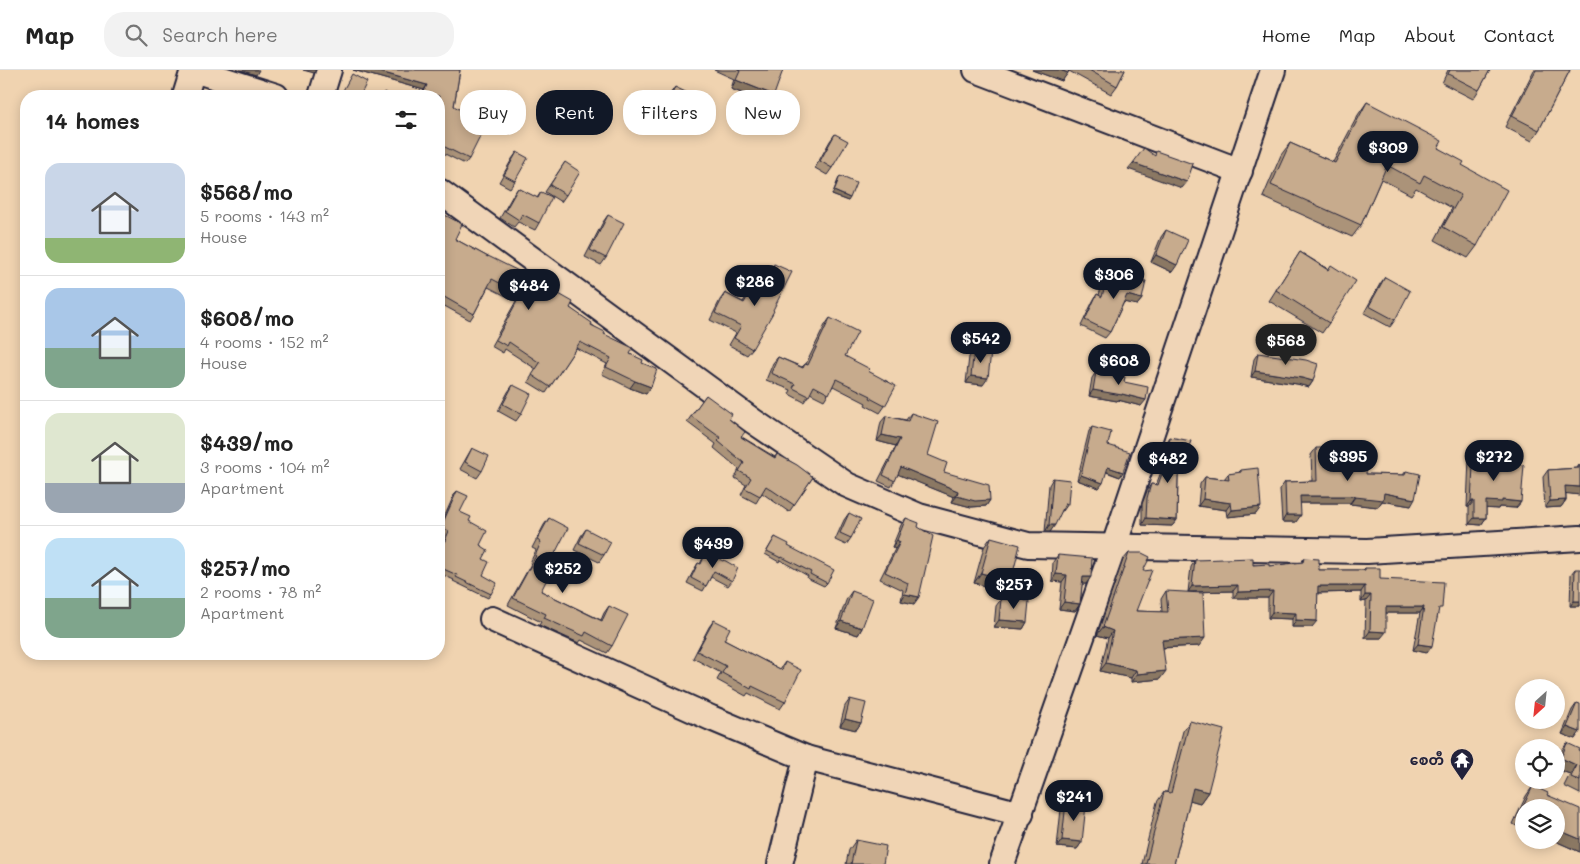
<!DOCTYPE html>
<meta charset="utf-8">
<style>
:root{--surface:#fff;--page:#f2f2f2;--text:#222;--muted:#767676;--line:#e0e0e0;--accent:#111827}
body{margin:0;font-family:Mali,"Noto Sans Myanmar",sans-serif;background:var(--page);color:var(--text);height:100vh;display:flex;flex-direction:column;font-size:19px;white-space:nowrap}
*{box-sizing:border-box;margin:0}
p{font-size:16px;color:var(--muted)}
.icon{flex:none;width:28px;height:28px;fill:none;stroke:currentColor;stroke-width:2;stroke-linecap:round;stroke-linejoin:round}
.map{position:relative;flex:1;overflow:hidden}
.side{position:absolute;left:20px;top:20px;width:425px;height:570px;display:flex;flex-direction:column;background:var(--surface);border-radius:20px;box-shadow:0 2px 12px #0003}
.side>*{flex:none}
.banner{position:absolute;left:460px;top:20px;width:475px;height:45px;display:flex;gap:10px}
.needle{width:32px;rotate:207deg}
.controls{position:absolute;left:1515px;top:609px;display:grid;gap:10px}
.controls a{display:grid;place-items:center;width:50px;height:50px;border-radius:50%;background:var(--surface);box-shadow:0 2px 12px #0003;font-size:25px}
.price{position:absolute;translate:-50% -42px;padding:0 11px;border-radius:18px;background:var(--accent);color:#fff;font-size:16px;line-height:32px;filter:drop-shadow(0 1px 2px #0008)}
.price::after{content:'';position:absolute;left:50%;top:30px;width:15px;height:11px;margin-left:-8px;background:inherit;clip-path:polygon(0 0,100% 0,50% 100%)}
.price.on{background:#222;color:#fff}
ul{padding:0;list-style:none}
li{display:flex;align-items:center;gap:15px;height:125px;padding:0 25px}
li+li{border-top:1px solid var(--line)}
li span{display:grid;place-items:center;flex:none;width:140px;height:100px;border-radius:15px;color:#555}
li>.icon{margin-inline-start:auto}
span .icon{width:60px;height:60px;fill:#fffc;stroke-width:1}
li b{font-size:21px}
h2{display:flex;justify-content:space-between;align-items:center;height:60px;padding:0 25px;font-size:21px}
.chip{padding:0 18px;border-radius:20px;background:var(--surface);box-shadow:0 2px 12px #0003;font-size:18px;line-height:45px}
.chip.on{background:var(--accent);color:#fff}
header{display:flex;align-items:center;gap:30px;box-sizing:border-box;height:70px;padding:0 25px;background:var(--surface);border-bottom:1px solid var(--line)}
header strong{font-size:24px}
nav{display:flex;gap:28px;margin-inline-start:auto;font-size:18px}
.search{width:350px;height:45px;background:var(--page);display:flex;align-items:center;gap:12px;box-sizing:border-box;padding:0 18px;border-radius:20px;color:var(--muted);font-size:19px}
.map>svg:first-child{display:block}
</style>
<header>
<strong>Map</strong>
<div class="search"><svg class="icon" aria-label="search" viewBox="0 0 24 24"><circle cx="10" cy="10" r="6"/><path d="M15 15l6 6"/></svg>Search here</div>
<nav><a>Home</a><a>Map</a><a>About</a><a>Contact</a></nav>
</header>
<div class="map">
<svg width="1580" height="794" viewBox="0 0 1580 794">
<rect width="100%" height="100%" fill="#f0d3b0"/>
<filter id="ink" filterUnits="userSpaceOnUse"><feTurbulence type="fractalNoise" baseFrequency=".02" numOctaves="2"/><feDisplacementMap in="SourceGraphic" scale="10" xChannelSelector="R" yChannelSelector="G"/><feConvolveMatrix kernelMatrix="1 2 1 2 8 2 1 2 1" color-interpolation-filters="sRGB"/></filter>
<g filter="url(#ink)">
<g fill="none" stroke-linecap="round" stroke-linejoin="round">
<g stroke="#22223b" stroke-width="28">
<g id="minor">
<polyline points="194,0 276,26"/>
<polyline points="976,0 1240,101"/>
<polyline points="185,26 193,0"/>
<polyline points="321,26 329,0"/>
<polyline points="439,121 753,351 847,415 919,446 1028,475 1367,481 1580,468"/>
<polyline points="492,549 711,648 806,688 1021,744"/>
<polyline points="780,794 806,688"/>
<polyline points="1002,794 1114,476 1273,0"/>
</g>
</g>
<use href="#minor" stroke="#f0d5b7" stroke-width="24"/>
</g>
<g fill="#ab9379" stroke="#22223b">
<polygon points="353,0 460,0 454,36 462,46 469,89 465,94 439,81 439,26 421,26 424,20"/>
<polygon points="714,0 783,0 768,33 731,19 734,9"/>
<polygon points="1032,0 1125,0 1117,16 1111,24 1069,1 1062,11"/>
<polygon points="1448,0 1490,0 1479,20 1473,29 1442,13"/>
<polygon points="1534,0 1570,0 1539,60 1532,71 1505,57"/>
<polygon points="675,17 683,54 678,61 658,52 670,24"/>
<polygon points="1367,32 1438,78 1462,95 1477,176 1468,188 1435,170 1452,138 1416,118 1411,125 1381,109 1361,155 1352,167 1263,127 1281,85 1290,73 1333,92 1358,45"/>
<polygon points="835,64 832,98 827,105 815,98 830,71"/>
<polygon points="517,82 515,111 510,118 499,112 512,89"/>
<polygon points="565,92 566,125 561,132 545,122"/>
<polygon points="840,106 848,131 832,125 838,110"/>
<polygon points="518,118 537,128 541,122 539,153 535,160 518,152 514,157 500,148 513,125"/>
<polygon points="439,142 455,169 488,187 559,224 570,238 642,293 646,324 630,318 602,304 607,294 576,278 546,323 528,312 536,299 505,279 503,283 491,276 516,231 488,217 474,244 470,250 439,233"/>
<polygon points="608,145 606,188 601,195 585,187 603,152"/>
<polygon points="1166,160 1172,202 1151,192 1161,167"/>
<polygon points="1300,182 1328,199 1329,253 1322,263 1269,231"/>
<polygon points="774,194 752,279 747,285 729,275 736,263 710,250 720,230 725,223 743,232 755,213 761,217 770,200"/>
<polygon points="1108,202 1142,229 1137,235 1124,232 1110,262 1105,268 1081,256 1093,231 1097,224 1099,225 1104,208"/>
<polygon points="1385,207 1395,250 1390,257 1364,243 1380,214"/>
<polygon points="830,248 845,286 868,301 885,336 880,343 865,335 866,333 833,316 824,330 810,323 804,332 789,324 791,320 766,310 773,293 778,287 802,297 805,294 806,294 825,255"/>
<polygon points="974,280 983,315 966,313 969,287"/>
<polygon points="1258,283 1313,311 1309,317 1297,314 1251,307 1254,289"/>
<polygon points="1096,302 1124,312 1141,336 1118,330 1117,331 1089,326 1092,308"/>
<polygon points="513,315 521,344 516,351 498,341 508,322"/>
<polygon points="706,325 729,349 742,367 775,387 777,384 813,407 789,442 762,423 756,433 741,425 746,415 735,408 739,399 714,378 716,374 687,352"/>
<polygon points="911,343 928,385 944,402 990,430 986,436 971,437 952,432 954,427 898,404 891,417 878,411 896,376 877,371 881,352 886,346 906,350"/>
<polygon points="1092,357 1108,375 1120,407 1106,402 1099,418 1077,410 1089,361"/>
<polygon points="1170,367 1178,407 1177,450 1172,456 1142,455 1142,434 1147,421 1151,414 1156,415 1167,386 1163,385 1166,373"/>
<polygon points="472,378 482,401 477,408 460,399"/>
<polygon points="1316,378 1333,390 1366,404 1403,405 1406,401 1411,436 1382,431 1378,437 1350,434 1350,433 1300,433 1296,452 1282,452 1280,419 1285,412 1312,411 1311,385"/>
<polygon points="1474,380 1489,392 1521,432 1516,438 1499,437 1498,439 1486,438 1486,448 1481,455 1469,454 1469,437 1467,437 1469,387"/>
<polygon points="1579,395 1580,395 1580,425 1566,423 1566,430 1561,437 1545,438 1543,407 1548,400 1577,398"/>
<polygon points="1241,400 1256,444 1227,447 1226,440 1198,436 1200,414 1205,407 1224,409 1228,404 1238,403"/>
<polygon points="1053,408 1063,441 1062,440 1050,462 1045,462 1049,415"/>
<polygon points="457,421 460,442 469,451 480,475 483,489 483,505 491,524 488,528 453,511 454,510 439,503 439,482 446,465 439,462 439,459 454,425"/>
<polygon points="849,443 851,468 846,475 835,470 844,450"/>
<polygon points="549,448 541,521 601,550 604,543 609,536 612,576 607,583 581,570 579,573 539,555 541,552 508,535 531,494 530,493 536,480 532,478 544,455"/>
<polygon points="906,448 918,457 914,534 901,531 903,520 880,509 895,479 892,477 901,455"/>
<polygon points="586,459 604,485 599,492 574,480 581,466"/>
<polygon points="775,467 788,476 827,513 824,516 807,508 808,506 780,490 779,492 765,484"/>
<polygon points="991,467 1011,511 1003,521 974,513 984,477"/>
<polygon points="706,482 732,511 728,516 711,507 703,521 687,513 695,498 698,493 700,494"/>
<polygon points="1129,483 1143,501 1136,541 1162,542 1161,529 1166,521 1199,576 1163,578 1160,609 1131,612 1131,608 1100,601 1108,568 1097,565 1123,490"/>
<polygon points="1058,485 1086,514 1082,514 1080,534 1075,541 1059,539 1062,512 1052,511 1053,492"/>
<polygon points="1304,488 1319,500 1363,500 1365,498 1380,509 1438,544 1427,583 1413,580 1420,543 1386,543 1381,568 1365,568 1366,531 1361,532 1361,522 1318,523 1312,557 1292,557 1292,549 1268,548 1268,528 1233,528 1233,521 1188,522 1191,497 1195,490 1269,496 1301,493"/>
<polygon points="1575,499 1580,536 1570,536 1571,504"/>
<polygon points="852,521 862,558 858,565 836,558 847,528"/>
<polygon points="1001,529 1027,552 1023,559 994,557 996,536"/>
<polygon points="714,550 724,570 780,599 785,592 785,632 780,639 748,623 746,626 717,610 721,603 693,588 709,557"/>
<polygon points="850,629 861,653 856,660 840,656 845,636"/>
<polygon points="1577,633 1575,669 1562,664 1572,640"/>
<polygon points="1190,651 1208,722 1200,733 1190,730 1174,794 1142,794 1157,732 1164,722 1167,722 1183,661"/>
<polygon points="1567,673 1580,681 1580,724 1564,716 1570,704 1556,699 1556,693 1560,683"/>
<polygon points="1533,716 1547,725 1580,782 1553,770 1556,770 1524,738 1524,760 1513,754 1526,726"/>
<polygon points="1066,732 1082,772 1077,779 1057,777 1061,739"/>
<polygon points="856,770 883,794 846,794 849,780"/>
</g>
<g fill="#8b7863" stroke="#22223b">
<polygon points="240,0 259,0 256,5"/>
<polygon points="303,0 316,0 314,3"/>
<polygon points="353,0 373,0 427,15 424,20"/>
<polygon points="1032,0 1060,0 1068,3 1062,11"/>
<polygon points="736,10 774,25 768,33 731,19"/>
<polygon points="1133,93 1187,112 1182,118 1128,99"/>
<polygon points="834,121 850,128 848,131 832,125"/>
<polygon points="1156,185 1177,195 1172,202 1151,192"/>
<polygon points="1127,225 1142,229 1137,235 1123,232"/>
<polygon points="1255,301 1302,308 1313,311 1309,317 1297,314 1251,307"/>
<polygon points="971,306 988,308 983,315 966,313"/>
<polygon points="635,311 651,317 646,324 630,318"/>
<polygon points="1093,320 1122,324 1146,330 1141,336 1118,330 1117,331 1089,326"/>
<polygon points="882,365 900,369 896,376 877,371"/>
<polygon points="1168,378 1171,379 1167,386 1163,385"/>
<polygon points="901,397 958,421 954,427 897,404"/>
<polygon points="1108,397 1123,402 1120,407 1105,401"/>
<polygon points="1081,405 1103,413 1099,418 1077,410"/>
<polygon points="1565,416 1580,417 1580,425 1561,423"/>
<polygon points="1384,423 1415,429 1411,436 1382,431 1378,437 1350,434 1355,427"/>
<polygon points="957,426 990,430 986,436 971,437 952,432"/>
<polygon points="1300,426 1355,426 1350,433 1295,433"/>
<polygon points="1203,429 1231,433 1226,440 1198,436"/>
<polygon points="1502,430 1521,432 1516,438 1499,437 1498,439 1481,438 1486,431"/>
<polygon points="1566,430 1561,437 1545,438 1550,431"/>
<polygon points="1471,431 1474,431 1469,437 1467,437"/>
<polygon points="1065,434 1068,434 1063,441 1060,440"/>
<polygon points="1261,437 1256,444 1227,447 1232,440"/>
<polygon points="1286,445 1301,445 1296,452 1282,452"/>
<polygon points="1146,448 1177,450 1172,456 1142,455"/>
<polygon points="1474,448 1486,448 1481,455 1469,454"/>
<polygon points="1049,455 1055,455 1050,462 1045,462"/>
<polygon points="897,470 900,472 895,479 892,477"/>
<polygon points="981,503 1011,511 1003,521 974,513"/>
<polygon points="1056,504 1067,505 1062,512 1052,511"/>
<polygon points="1083,507 1091,507 1086,514 1078,514"/>
<polygon points="1238,515 1233,521 1188,522 1192,516"/>
<polygon points="1318,516 1365,516 1361,522 1313,523"/>
<polygon points="1273,521 1268,528 1233,528 1238,522"/>
<polygon points="905,524 919,527 914,534 901,531"/>
<polygon points="1365,525 1371,525 1366,531 1361,532"/>
<polygon points="1574,531 1580,531 1580,536 1570,536"/>
<polygon points="1064,532 1080,534 1075,541 1059,539"/>
<polygon points="1386,537 1424,537 1420,543 1381,543"/>
<polygon points="1272,542 1296,543 1292,549 1268,548"/>
<polygon points="999,550 1027,552 1023,559 994,557"/>
<polygon points="1296,550 1317,551 1312,557 1292,557"/>
<polygon points="841,551 862,558 858,565 836,558"/>
<polygon points="1103,557 1113,561 1108,568 1097,565"/>
<polygon points="1370,561 1386,562 1381,568 1365,568"/>
<polygon points="1205,568 1199,576 1156,578 1162,570"/>
<polygon points="1418,574 1432,576 1427,583 1413,580"/>
<polygon points="1106,593 1136,600 1131,608 1100,601"/>
<polygon points="1166,601 1160,609 1131,612 1137,604"/>
<polygon points="845,649 861,653 856,660 840,656"/>
<polygon points="1567,657 1580,662 1575,669 1562,664"/>
<polygon points="1561,688 1576,695 1570,704 1556,699 1556,695"/>
<polygon points="1193,718 1208,722 1200,733 1186,729"/>
<polygon points="1556,759 1580,769 1580,782 1553,770 1556,770"/>
<polygon points="1062,770 1082,772 1077,779 1057,777"/>
</g>
<g fill="#c7ab8d" stroke="#22223b">
<polygon points="373,0 460,0 454,36 464,42 462,46 484,59 469,89 439,74 439,26 422,26 427,15"/>
<polygon points="738,0 783,0 774,25 736,10 740,1"/>
<polygon points="1060,0 1069,0 1068,3"/>
<polygon points="1089,0 1125,0 1117,16"/>
<polygon points="1450,0 1490,0 1479,20 1448,4"/>
<polygon points="1536,0 1570,0 1539,60 1512,46"/>
<polygon points="352,4 367,12 360,26 340,26"/>
<polygon points="675,17 696,27 683,54 663,45"/>
<polygon points="384,22 391,26 382,26"/>
<polygon points="1367,32 1442,71 1438,78 1464,92 1462,95 1507,120 1477,176 1443,157 1461,125 1424,105 1420,113 1387,95 1361,155 1271,115 1290,73 1335,93"/>
<polygon points="835,64 848,71 832,98 820,91"/>
<polygon points="1144,78 1155,86 1156,81 1193,94 1187,112 1133,93"/>
<polygon points="517,82 528,88 515,111 504,105"/>
<polygon points="565,92 580,102 566,125 550,115"/>
<polygon points="840,106 856,113 850,128 834,121"/>
<polygon points="518,118 538,128 541,122 552,127 539,153 522,144 519,150 505,141"/>
<polygon points="439,142 462,154 455,169 488,187 488,186 561,222 559,224 573,232 570,238 592,253 591,255 605,262 604,264 633,278 630,284 643,290 642,293 657,299 651,317 635,311 606,297 611,288 580,272 550,317 532,305 540,293 509,272 507,276 496,270 521,224 492,209 474,244 439,224"/>
<polygon points="608,145 624,153 606,188 590,180"/>
<polygon points="1166,160 1188,170 1177,195 1156,185"/>
<polygon points="1300,182 1328,200 1331,195 1356,211 1329,253 1276,220"/>
<polygon points="774,194 792,202 773,240 774,241 752,279 734,268 741,256 715,243 725,223 744,233 755,213 762,218"/>
<polygon points="1108,202 1146,211 1142,229 1127,225 1110,262 1085,250 1097,224 1102,227"/>
<polygon points="1385,207 1410,221 1395,250 1369,236"/>
<polygon points="830,248 858,262 845,286 870,299 868,301 896,316 885,336 870,328 871,326 836,309 829,324 814,316 809,326 793,318 795,314 771,303 778,287 803,298 805,294 808,295"/>
<polygon points="974,280 991,282 988,308 971,306"/>
<polygon points="1258,283 1306,290 1318,294 1313,311 1302,308 1255,301"/>
<polygon points="1096,302 1125,307 1124,312 1148,317 1146,330 1122,324 1122,325 1093,320"/>
<polygon points="513,315 531,324 521,344 503,334"/>
<polygon points="706,325 732,344 729,349 745,362 741,367 775,388 777,384 797,395 813,407 794,435 766,416 760,426 745,418 751,408 739,401 744,393 718,371 721,368 691,346"/>
<polygon points="911,343 938,352 928,385 947,393 944,402 989,415 990,430 975,431 957,426 958,421 901,397 895,411 883,405 900,369 882,365 886,346 908,351"/>
<polygon points="1092,357 1111,362 1108,375 1130,382 1123,402 1108,397 1103,413 1081,405"/>
<polygon points="1170,367 1191,371 1178,407 1177,450 1146,448 1147,428 1151,414 1158,415 1171,379 1168,378"/>
<polygon points="472,378 489,386 482,401 465,392"/>
<polygon points="1316,378 1333,378 1333,390 1367,392 1366,404 1405,405 1406,401 1420,404 1415,429 1384,423 1383,430 1355,427 1355,426 1300,426 1301,445 1286,445 1285,412 1317,411"/>
<polygon points="1474,380 1489,381 1489,392 1524,395 1521,432 1502,430 1502,432 1486,431 1486,448 1474,448 1474,431 1471,431"/>
<polygon points="1579,395 1580,395 1580,417 1565,416 1566,430 1550,431 1548,400 1579,398"/>
<polygon points="1258,398 1261,437 1232,440 1231,433 1203,429 1205,407 1229,410 1228,404 1241,402 1241,400"/>
<polygon points="1053,408 1070,410 1068,434 1065,434 1055,455 1049,455"/>
<polygon points="457,421 468,426 460,442 471,447 469,451 487,461 480,475 488,480 483,489 489,492 483,505 497,513 491,524 456,507 457,505 439,497 439,485 449,461 441,457"/>
<polygon points="849,443 861,449 851,468 840,463"/>
<polygon points="549,448 568,458 543,507 547,509 541,521 602,551 609,536 628,545 612,576 586,562 584,566 544,548 546,544 513,528 536,486 535,486 541,472 537,470"/>
<polygon points="906,448 919,453 918,457 933,466 919,527 905,524 908,513 885,502 900,472 897,470"/>
<polygon points="586,459 611,472 604,485 579,473"/>
<polygon points="775,467 789,474 788,476 834,500 827,513 810,504 811,502 782,487 781,488 767,481"/>
<polygon points="991,467 1020,475 1011,511 981,503"/>
<polygon points="706,482 723,491 724,490 738,498 732,511 714,501 706,516 691,508 698,493 701,494"/>
<polygon points="1129,483 1142,483 1150,487 1143,501 1152,500 1136,541 1168,542 1166,521 1203,523 1205,568 1162,570 1166,601 1137,604 1136,600 1106,593 1113,561 1103,557"/>
<polygon points="1058,485 1092,488 1091,507 1083,507 1080,534 1064,532 1067,505 1056,504"/>
<polygon points="1253,488 1253,495 1269,494 1269,496 1303,492 1304,488 1319,489 1319,500 1365,500 1365,498 1380,498 1380,509 1444,512 1442,538 1439,538 1432,576 1418,574 1424,537 1386,537 1386,562 1370,561 1371,525 1365,525 1365,516 1318,516 1317,551 1296,550 1296,543 1272,542 1273,521 1238,522 1238,515 1192,516 1195,490"/>
<polygon points="1575,499 1580,499 1580,531 1574,531"/>
<polygon points="852,521 873,529 862,558 841,551"/>
<polygon points="1001,529 1029,531 1027,552 999,550"/>
<polygon points="714,550 730,558 724,570 782,600 785,592 801,600 785,632 752,616 751,619 722,603 726,596 697,581"/>
<polygon points="850,629 866,633 861,653 845,649"/>
<polygon points="1577,633 1580,634 1580,662 1567,657"/>
<polygon points="1190,651 1224,660 1208,722 1193,718 1174,794 1146,794 1164,722 1171,723"/>
<polygon points="1567,673 1580,679 1579,681 1580,681 1580,711 1571,707 1576,695 1561,688"/>
<polygon points="1533,716 1548,723 1547,725 1580,739 1580,769 1556,759 1556,738 1524,738 1524,747 1519,745"/>
<polygon points="1066,732 1086,735 1082,772 1062,770"/>
<polygon points="856,770 886,776 883,794 851,794"/>
</g>
</g>
<defs>
<g id="temple-pin" transform="scale(1.25)"><path d="M0 17L-7.5 6A9.5 9.5 0 1 1 7.5 6Z" fill="#22223b" stroke="#f0d5b7"/><path d="M0-6L5-2H3V0L6.5 2.5H4V6H1.5V3h-3V6H-4V2.5H-6.5L-3 0V-2H-5Z" fill="#fff"/></g>
</defs>
<g fill-rule="evenodd">
<use href="#temple-pin" x="1462" y="690"/>
</g>
<g text-anchor="middle" stroke-width="4.5" stroke-linejoin="round" paint-order="stroke">
<g font-size="14" font-weight="bold" fill="#22223b" stroke="#f0d5b7" text-anchor="end">
<text x="1444" y="695">စေတီ</text>
</g>
</g>
</svg>
<div class="controls">
<a><svg class="needle" viewBox="-14 -14 28 28"><path d="M0-13l5 13h-10z" fill="#e53935"/><path d="M0 13l5-13h-10z" fill="#767676"/></svg></a>
<a><svg class="icon" aria-label="locate" viewBox="0 0 24 24"><circle cx="12" cy="12" r="6"/><path d="M12 2v4M12 18v4M2 12h4M18 12h4"/></svg></a>
<a><svg class="icon" aria-label="layers" viewBox="0 0 24 24"><path d="M12 4l9 5-9 5-9-5zM3 14l9 5 9-5"/></svg></a>
</div>
<b class="price" style="left:1388px;top:103px">$309</b>
<b class="price" style="left:1114px;top:230px">$306</b>
<b class="price" style="left:755px;top:237px">$286</b>
<b class="price" style="left:529px;top:241px">$484</b>
<b class="price" style="left:981px;top:294px">$542</b>
<b class="price on" style="left:1286px;top:296px">$568</b>
<b class="price" style="left:1119px;top:316px">$608</b>
<b class="price" style="left:1348px;top:412px">$395</b>
<b class="price" style="left:1494px;top:412px">$272</b>
<b class="price" style="left:1168px;top:414px">$482</b>
<b class="price" style="left:713px;top:499px">$439</b>
<b class="price" style="left:563px;top:524px">$252</b>
<b class="price" style="left:1014px;top:540px">$257</b>
<b class="price" style="left:1074px;top:752px">$241</b>
<div class="banner">
<a class="chip">Buy</a>
<a class="chip on">Rent</a>
<a class="chip">Filters</a>
<a class="chip">New</a>
</div>
<section class="side">
<h2>14 homes<svg class="icon" aria-label="filters" viewBox="0 0 24 24"><path d="M4 7h16M4 17h16"/><circle cx="9" cy="7" r="2"/><circle cx="15" cy="17" r="2"/></svg></h2>
<ul>
<li><span style="background:linear-gradient(#c9d6e8 75%,#8fb573 0)"><svg class="icon" aria-label="home" viewBox="0 0 24 24"><path d="M3 11l9-7 9 7M6 9v11h12V9"/></svg></span><div><b>$568/mo</b><p>5 rooms · 143 m²</p><p>House</p></div></li>
<li><span style="background:linear-gradient(#a9c7e8 60%,#7fa58c 0)"><svg class="icon" aria-label="home" viewBox="0 0 24 24"><path d="M3 11l9-7 9 7M6 9v11h12V9"/></svg></span><div><b>$608/mo</b><p>4 rooms · 152 m²</p><p>House</p></div></li>
<li><span style="background:linear-gradient(#dfe7d0 70%,#9aa5b1 0)"><svg class="icon" aria-label="home" viewBox="0 0 24 24"><path d="M3 11l9-7 9 7M6 9v11h12V9"/></svg></span><div><b>$439/mo</b><p>3 rooms · 104 m²</p><p>Apartment</p></div></li>
<li><span style="background:linear-gradient(#bfe0f5 60%,#7fa58c 0)"><svg class="icon" aria-label="home" viewBox="0 0 24 24"><path d="M3 11l9-7 9 7M6 9v11h12V9"/></svg></span><div><b>$257/mo</b><p>2 rooms · 78 m²</p><p>Apartment</p></div></li>
</ul>
</section>
</div>
